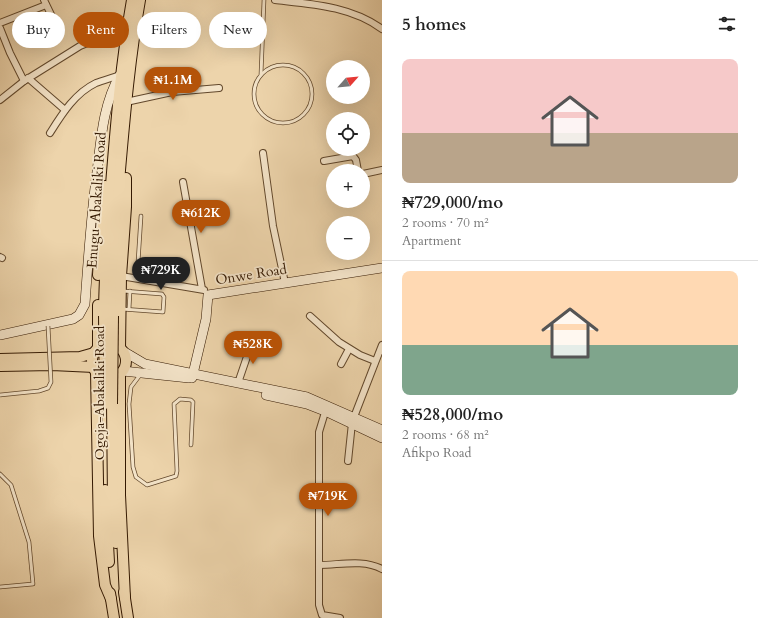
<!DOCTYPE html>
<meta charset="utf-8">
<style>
:root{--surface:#fff;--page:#f6f6f6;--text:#222;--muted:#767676;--line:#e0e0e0;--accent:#b45309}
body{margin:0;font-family:Cardo,serif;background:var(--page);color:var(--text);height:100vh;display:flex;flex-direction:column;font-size:15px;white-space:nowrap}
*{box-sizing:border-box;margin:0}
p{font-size:13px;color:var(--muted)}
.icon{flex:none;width:22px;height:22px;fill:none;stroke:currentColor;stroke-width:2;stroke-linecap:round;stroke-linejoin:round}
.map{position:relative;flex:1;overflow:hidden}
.side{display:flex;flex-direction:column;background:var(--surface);width:376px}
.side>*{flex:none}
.banner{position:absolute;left:12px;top:12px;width:310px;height:36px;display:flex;gap:8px}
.needle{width:26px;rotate:63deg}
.fabs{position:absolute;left:326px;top:60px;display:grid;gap:8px}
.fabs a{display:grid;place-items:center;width:44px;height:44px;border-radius:50%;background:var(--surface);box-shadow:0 4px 16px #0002;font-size:20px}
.price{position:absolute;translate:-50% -34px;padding:0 9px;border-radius:14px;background:var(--accent);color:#fff;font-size:13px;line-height:26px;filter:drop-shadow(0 1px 2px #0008)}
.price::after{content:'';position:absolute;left:50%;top:24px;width:12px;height:9px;margin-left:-6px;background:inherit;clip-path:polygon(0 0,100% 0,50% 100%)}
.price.active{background:#222;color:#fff}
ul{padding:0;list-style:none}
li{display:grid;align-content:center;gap:8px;height:212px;padding:0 20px}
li+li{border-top:1px solid var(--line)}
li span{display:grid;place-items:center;height:124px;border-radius:8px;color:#555}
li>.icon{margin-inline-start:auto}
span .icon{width:72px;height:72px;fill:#fffc;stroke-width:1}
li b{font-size:17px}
h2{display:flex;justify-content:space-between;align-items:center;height:48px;padding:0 20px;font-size:17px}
.chip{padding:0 14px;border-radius:18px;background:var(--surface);box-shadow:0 4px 16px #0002;font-size:14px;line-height:36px}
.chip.active{background:var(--accent);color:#fff}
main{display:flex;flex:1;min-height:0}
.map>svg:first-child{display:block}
</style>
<main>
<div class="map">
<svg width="382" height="618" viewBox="0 0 382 618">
<rect width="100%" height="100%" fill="#edd4ab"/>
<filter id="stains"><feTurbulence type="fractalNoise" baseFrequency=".005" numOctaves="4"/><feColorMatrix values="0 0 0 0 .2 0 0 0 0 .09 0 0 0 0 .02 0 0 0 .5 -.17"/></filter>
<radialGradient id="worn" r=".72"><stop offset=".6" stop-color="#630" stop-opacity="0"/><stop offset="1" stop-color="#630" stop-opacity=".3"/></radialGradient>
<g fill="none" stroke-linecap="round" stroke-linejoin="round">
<g stroke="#62482c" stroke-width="4.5">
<g id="service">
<circle cx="283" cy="94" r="29"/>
<polyline points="261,74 264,0"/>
<polyline points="137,278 141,216"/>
<polyline points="122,309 163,312 164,297 162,294 123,291"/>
<polyline points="129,309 130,291"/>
<polyline points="140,375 131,387 129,404 133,467 136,477 147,485 176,476 177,471 174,404 180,399 191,400 193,402 191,445"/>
<polyline points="0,474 11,485 29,542 33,584 0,587"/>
</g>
</g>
<g stroke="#62482c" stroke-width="8">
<g id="minor">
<polyline points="44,0 57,27"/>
<path d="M 275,0 C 311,4 351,6 382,29"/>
<polyline points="0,23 46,5"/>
<polyline points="0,28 10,53 24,81"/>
<polyline points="28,78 65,110"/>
<polyline points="0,100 24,81 80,46 90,42 125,41"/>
<polyline points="126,102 172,92 219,88"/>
<path d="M 50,133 C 62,114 75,93 96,83 C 104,80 112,78 120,75"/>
<polyline points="263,153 273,226 285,283"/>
<polyline points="324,161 353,156 356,160 358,171"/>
<polyline points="363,174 382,170"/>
<polyline points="183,182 202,289"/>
<polyline points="0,257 2,258"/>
<polyline points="121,276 204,290"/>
<polyline points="310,316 339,342 360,355 375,361"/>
<polyline points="341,364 349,349"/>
<polyline points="238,383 252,342"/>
<polyline points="326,409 319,432 319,605 322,615 340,618"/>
<polyline points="354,417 382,345"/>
<polyline points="348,461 352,423"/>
<path d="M 319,565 C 340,565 363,559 382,569"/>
</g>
</g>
<g stroke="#341902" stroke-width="10">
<g id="secondary">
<path d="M 0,335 L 73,319 L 79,315 L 85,304 C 88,260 91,216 97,172 C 101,139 103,104 120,75"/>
<polyline points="123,351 145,364 307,397 382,430"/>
<polyline points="123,371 189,378"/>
<polyline points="192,378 206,319 208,295 382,268"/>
<polyline points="266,395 307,404 325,411 382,438"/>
</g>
</g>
<g stroke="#341902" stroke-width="12">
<g id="primary">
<polyline points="0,359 80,357 94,353"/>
<polyline points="0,366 52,365 94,367"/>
</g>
</g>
<g stroke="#341902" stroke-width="12">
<g id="trunk">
<polyline points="98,275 102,203 105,186"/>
<polyline points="98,305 98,348"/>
<path d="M 104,316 C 104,273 108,229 111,185 C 116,123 121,62 132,0"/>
<path d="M 113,316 C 113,267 117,219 120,170 C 125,113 130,56 140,0"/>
<circle cx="109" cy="361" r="17"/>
<polyline points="120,348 121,276 126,207 126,178"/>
<polyline points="96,372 99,536 105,585 111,599"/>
<polyline points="120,374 120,495 125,598"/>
<polyline points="112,404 113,501 116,543"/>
<polyline points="105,490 109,562"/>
<polyline points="124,592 128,618"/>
<polyline points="110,593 114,618"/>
</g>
</g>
<use href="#service" stroke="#f3e3c8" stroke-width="3"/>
<use href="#minor" stroke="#f3e3c8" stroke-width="6"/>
<use href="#secondary" stroke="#f3e3c8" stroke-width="9"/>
<use href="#primary" stroke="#edd4ab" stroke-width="10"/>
<use href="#trunk" stroke="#edd4ab" stroke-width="10"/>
<g stroke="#62482c" stroke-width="4.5" stroke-linecap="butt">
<polyline id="service-bridge" points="0,395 39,391 48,388 51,382 48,326"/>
</g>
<g stroke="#341902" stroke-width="12" stroke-linecap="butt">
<g id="trunk-bridge">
<polyline points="104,316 105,404"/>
<polyline points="112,404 113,316"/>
</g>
</g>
<use href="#service-bridge" stroke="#f3e3c8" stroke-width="3"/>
<use href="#trunk-bridge" stroke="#edd4ab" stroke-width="10"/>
</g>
<g text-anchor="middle" stroke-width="3.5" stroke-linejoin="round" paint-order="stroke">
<g font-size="14" fill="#341902" stroke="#f3e3c8">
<text transform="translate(96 200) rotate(-86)" y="5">Enugu-Abakaliki Road</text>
<text transform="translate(251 274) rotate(-9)" y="5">Onwe Road</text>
<text transform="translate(99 393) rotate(-90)" y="5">Ogoja-Abakaliki Road</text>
</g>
</g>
<rect width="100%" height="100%" filter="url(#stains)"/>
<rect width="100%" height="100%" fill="url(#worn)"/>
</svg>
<div class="fabs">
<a><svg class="needle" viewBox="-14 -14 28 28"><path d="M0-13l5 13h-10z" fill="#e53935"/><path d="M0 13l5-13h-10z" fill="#767676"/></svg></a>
<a><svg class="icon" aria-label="locate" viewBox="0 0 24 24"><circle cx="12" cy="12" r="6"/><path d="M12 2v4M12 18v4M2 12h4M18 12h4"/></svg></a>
<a>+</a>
<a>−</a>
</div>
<b class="price" style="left:173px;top:101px">₦1.1M</b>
<b class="price" style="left:201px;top:234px">₦612K</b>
<b class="price active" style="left:161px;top:291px">₦729K</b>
<b class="price" style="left:253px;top:365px">₦528K</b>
<b class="price" style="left:328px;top:517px">₦719K</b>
<div class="banner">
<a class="chip">Buy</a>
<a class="chip active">Rent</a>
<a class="chip">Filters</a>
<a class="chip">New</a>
</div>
</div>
<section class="side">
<h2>5 homes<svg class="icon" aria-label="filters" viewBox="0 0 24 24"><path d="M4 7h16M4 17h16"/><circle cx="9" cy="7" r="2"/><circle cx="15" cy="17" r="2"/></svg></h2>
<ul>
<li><span style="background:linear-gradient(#f6c9c9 60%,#b9a48a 0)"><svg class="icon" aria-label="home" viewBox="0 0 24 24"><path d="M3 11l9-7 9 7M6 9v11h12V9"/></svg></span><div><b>₦729,000/mo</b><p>2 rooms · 70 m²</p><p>Apartment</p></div></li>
<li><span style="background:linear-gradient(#ffd9b3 60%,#7fa58c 0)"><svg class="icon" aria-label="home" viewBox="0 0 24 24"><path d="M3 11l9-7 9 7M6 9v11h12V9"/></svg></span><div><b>₦528,000/mo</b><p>2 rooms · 68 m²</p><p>Afikpo Road</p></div></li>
</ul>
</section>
</main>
